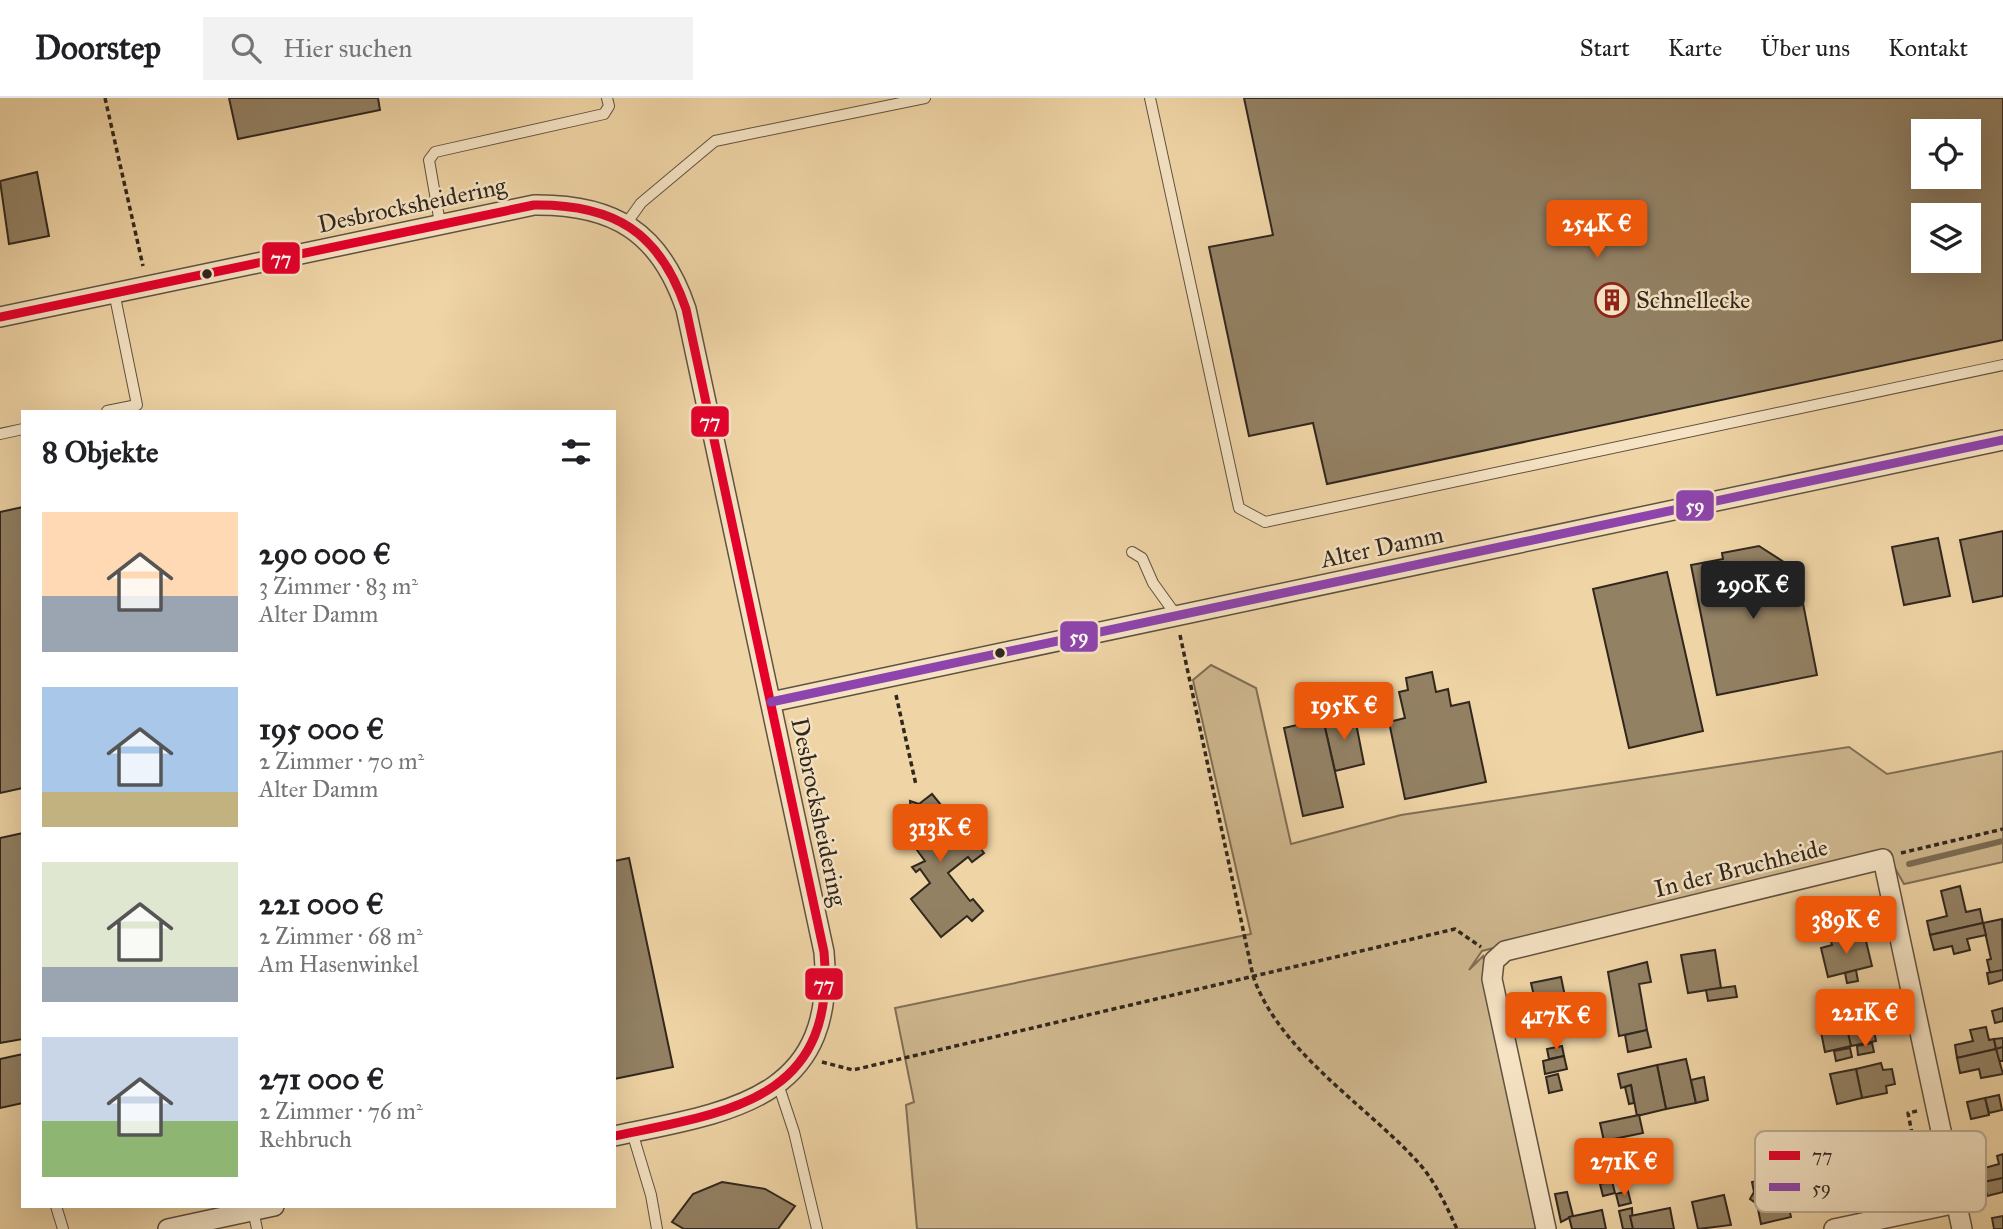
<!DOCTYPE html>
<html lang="de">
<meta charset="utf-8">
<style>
:root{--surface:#fff;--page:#f2f2f2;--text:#202124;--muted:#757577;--line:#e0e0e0;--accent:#ea580c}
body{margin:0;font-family:"IM FELL Great Primer",serif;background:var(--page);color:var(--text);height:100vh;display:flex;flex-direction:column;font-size:26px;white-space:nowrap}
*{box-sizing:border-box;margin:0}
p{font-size:23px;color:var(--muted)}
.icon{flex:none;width:38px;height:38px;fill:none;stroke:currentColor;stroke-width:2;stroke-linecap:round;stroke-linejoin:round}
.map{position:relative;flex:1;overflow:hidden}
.details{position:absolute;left:21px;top:312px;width:595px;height:798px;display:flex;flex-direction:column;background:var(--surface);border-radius:0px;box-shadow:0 7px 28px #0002}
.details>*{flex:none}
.controls{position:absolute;left:1911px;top:21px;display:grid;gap:14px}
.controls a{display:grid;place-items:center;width:70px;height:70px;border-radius:0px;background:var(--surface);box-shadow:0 7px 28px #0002;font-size:35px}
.price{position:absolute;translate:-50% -60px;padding:0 16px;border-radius:7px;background:var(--accent);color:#fff;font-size:23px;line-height:46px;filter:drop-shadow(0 2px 4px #0008)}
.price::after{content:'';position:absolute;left:50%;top:42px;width:21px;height:16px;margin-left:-10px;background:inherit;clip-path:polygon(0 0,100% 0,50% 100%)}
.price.current{background:#222;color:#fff}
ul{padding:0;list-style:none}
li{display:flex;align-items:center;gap:21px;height:175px;padding:0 21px}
li span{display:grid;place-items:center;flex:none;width:196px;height:140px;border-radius:0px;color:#555}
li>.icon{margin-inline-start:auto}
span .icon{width:84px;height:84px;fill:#fffc;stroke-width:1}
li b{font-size:30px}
h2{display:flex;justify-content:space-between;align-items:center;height:84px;padding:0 21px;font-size:30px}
header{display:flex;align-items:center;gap:42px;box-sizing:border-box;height:98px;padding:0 35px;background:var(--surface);border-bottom:2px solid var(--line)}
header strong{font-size:33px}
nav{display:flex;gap:38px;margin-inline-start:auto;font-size:24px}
.search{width:490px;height:63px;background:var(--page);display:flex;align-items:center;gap:18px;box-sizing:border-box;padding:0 24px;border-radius:0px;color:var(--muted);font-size:26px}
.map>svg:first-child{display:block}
</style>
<header>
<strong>Doorstep</strong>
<div class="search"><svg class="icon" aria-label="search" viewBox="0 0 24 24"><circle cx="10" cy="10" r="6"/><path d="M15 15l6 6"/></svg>Hier suchen</div>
<nav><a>Start</a><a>Karte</a><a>Über uns</a><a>Kontakt</a></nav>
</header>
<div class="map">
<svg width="2003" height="1131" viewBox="0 0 2003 1131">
<rect width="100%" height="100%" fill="#efd4a5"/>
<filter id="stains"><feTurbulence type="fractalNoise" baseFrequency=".00286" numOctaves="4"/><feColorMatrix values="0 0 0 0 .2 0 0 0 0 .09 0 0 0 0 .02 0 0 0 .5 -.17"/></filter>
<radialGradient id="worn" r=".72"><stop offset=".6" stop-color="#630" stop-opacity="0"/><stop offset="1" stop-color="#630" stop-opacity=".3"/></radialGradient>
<polygon fill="#cfb78e" stroke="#806f56" stroke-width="2" points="1211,567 1256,590 1291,746 1401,717 1849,649 1887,676 2003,653 2003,764 1904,786 1884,751 1482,853 1469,872 1483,858 1536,1131 917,1131 906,1007 914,1004 895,910 1251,836 1193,582"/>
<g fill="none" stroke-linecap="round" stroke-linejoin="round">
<polyline stroke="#7c6b53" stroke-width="6" points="1909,766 2003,743"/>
</g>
<g fill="#938164" stroke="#30271e" stroke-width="2" fill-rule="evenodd">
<polygon points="229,0 378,0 380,12 238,41"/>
<path d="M 1244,0 L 2003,0 L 2003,242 L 1327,386 L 1313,325 L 1249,338 L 1209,149 L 1273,137 ZM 1923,33 L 1969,33 L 1969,79 L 1923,79 ZM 1923,117 L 1969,117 L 1969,163 L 1923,163 Z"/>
<polygon points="37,74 49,138 9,146 0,83"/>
<polygon points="23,409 23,690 0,695 0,414"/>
<polygon points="2003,433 2003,498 1973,504 1960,442"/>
<polygon points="1938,440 1950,498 1904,507 1892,449"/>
<polygon points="1759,448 1790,468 1795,491 1800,490 1817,577 1717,597 1691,467 1723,461 1722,455"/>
<polygon points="1667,474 1703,633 1629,650 1593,491"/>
<polygon points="1432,574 1436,594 1448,591 1451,608 1469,604 1486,684 1405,701 1389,624 1405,620 1399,594 1408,592 1406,580"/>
<polygon points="1354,615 1364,666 1335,673 1323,621"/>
<polygon points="1323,621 1343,709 1303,718 1284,630"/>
<polygon points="932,696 971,744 974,742 984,755 972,764 968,759 948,775 970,803 973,801 983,813 972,823 967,818 941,839 911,801 930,785 920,771 916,774 912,769 925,763 897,725 911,714 910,703 919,706"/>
<polygon points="23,735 23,941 0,945 0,740"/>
<polygon points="629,760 673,969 614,981 614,763"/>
<polygon points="1960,788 1966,814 1980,811 1983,825 1930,837 1927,823 1947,818 1941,793"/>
<polygon points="2002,821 2003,872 1990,875 1987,862 1991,861 1983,825"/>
<polygon points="1983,825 1986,837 1967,841 1970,852 1954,856 1952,848 1934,852 1930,837"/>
<polygon points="1843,836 1844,844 1865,839 1872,868 1828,879 1821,850 1832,847 1830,839"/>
<polygon points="1715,852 1721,890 1688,895 1681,857"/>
<polygon points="1647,864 1651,884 1639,886 1647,932 1619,938 1608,874"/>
<polygon points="1856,872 1858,883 1847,885 1845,875"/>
<polygon points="2003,872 2003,882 1989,886 1987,875"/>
<polygon points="1561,879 1569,918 1540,924 1531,885"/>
<polygon points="1735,888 1737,899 1708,903 1706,892"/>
<polygon points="1898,904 1900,913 1872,918 1870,909"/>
<polygon points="2003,910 2003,923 1995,925 1992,913"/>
<polygon points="1870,913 1876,943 1851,948 1844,919"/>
<polygon points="1844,919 1851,948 1825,954 1819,924"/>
<polygon points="1986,929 1989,942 1994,941 1996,951 1957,960 1955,947 1973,943 1970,932"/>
<polygon points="1647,932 1651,949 1628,954 1625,937"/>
<polygon points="2003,940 2003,949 1996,951 1994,941"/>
<polygon points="1872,945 1874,954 1858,957 1857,948"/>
<polygon points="1562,948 1564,958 1549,961 1547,951"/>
<polygon points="2003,949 2003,963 1998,963 1996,951"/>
<polygon points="1850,950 1852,959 1836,963 1834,953"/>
<polygon points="1996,951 2003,976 1981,980 1979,971 1960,975 1957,960"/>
<polygon points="23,956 23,1005 0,1010 0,961"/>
<polygon points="1564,958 1567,971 1545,976 1543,963"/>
<polygon points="1686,961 1696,1005 1666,1011 1657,967"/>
<polygon points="1881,965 1883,972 1892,971 1895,986 1886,988 1887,995 1862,1000 1856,971"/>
<polygon points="1657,967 1666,1011 1637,1018 1631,987 1621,990 1618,976"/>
<polygon points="1856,971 1862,1000 1837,1006 1830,976"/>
<polygon points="1558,976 1562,992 1549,995 1546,979"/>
<polygon points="1704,979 1708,1002 1696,1005 1691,982"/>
<polygon points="1631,987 1634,1005 1629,1006 1625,989"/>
<polygon points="1999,997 2002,1012 1989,1015 1985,1000"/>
<polygon points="1985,1000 1989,1017 1971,1021 1967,1004"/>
<polygon points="1639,1017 1643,1035 1604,1043 1600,1025"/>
<polygon points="2003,1056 2003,1080 1984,1084 1981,1071 1999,1066 1997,1058"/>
<polygon points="1782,1078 1791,1119 1761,1126 1757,1106 1750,1101 1754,1094 1752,1084"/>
<polygon points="2003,1080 2003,1094 1987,1098 1984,1084"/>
<polygon points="1612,1083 1615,1095 1603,1098 1600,1086"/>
<polygon points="722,1084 765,1091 795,1108 778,1131 684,1131 672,1124 693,1096"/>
<polygon points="1628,1093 1631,1105 1619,1108 1616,1096"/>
<polygon points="1567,1094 1573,1118 1561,1124 1555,1096"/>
<polygon points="1724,1097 1731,1127 1698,1131 1692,1104"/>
<polygon points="1632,1110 1633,1131 1623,1131 1619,1113"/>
<polygon points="1670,1110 1674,1131 1633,1131 1630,1118"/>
<polygon points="1602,1112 1606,1131 1572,1131 1569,1119"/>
<polygon points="2003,1118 2003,1131 1994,1131 1992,1120"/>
</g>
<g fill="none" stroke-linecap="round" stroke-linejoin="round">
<g stroke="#605240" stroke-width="12">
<g id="service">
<polyline points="1150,0 1239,410 1265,424 2003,267"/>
<polyline points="440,125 429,62 435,54 604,16 609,8 607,0"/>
<polyline points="626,126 641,105 715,43 925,0"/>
<polyline points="107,313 137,307 114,194"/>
<polyline points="0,336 23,331"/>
<polyline points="1132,454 1142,460 1153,485 1176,517"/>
<polyline points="778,986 794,1034 817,1131"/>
<polyline points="632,1034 651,1097 657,1131"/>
<polyline points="56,1108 63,1131"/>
<polyline points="253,1112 257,1131"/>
</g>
</g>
<g stroke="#605240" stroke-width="22">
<g id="minor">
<path d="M 0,219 L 534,107 C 614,106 660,134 686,211 L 824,854 C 837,1002 730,1014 614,1038"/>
<polyline points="771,604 2003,342"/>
<polyline points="168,1131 274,1108"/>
<polyline points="1546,1131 1492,881 1494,863 1505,853 1883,761 1962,1131"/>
<polyline points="1834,1131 1957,1105"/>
</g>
</g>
<g stroke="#30271e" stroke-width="3.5" stroke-dasharray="5 3.5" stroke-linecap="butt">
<polyline points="105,0 143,168"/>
<path d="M 1180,537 L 1253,878 C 1279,953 1363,1005 1416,1062 C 1434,1081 1446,1107 1457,1131"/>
<polyline points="896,597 916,687"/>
<polyline points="1901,755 2003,731"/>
<polyline points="822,964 853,972 1455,831 1481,849"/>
<polyline points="1917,1013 1908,1015 1923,1091"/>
</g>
<use href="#service" stroke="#f5e3c4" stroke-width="10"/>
<use href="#minor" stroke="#f5e3c4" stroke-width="19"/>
<g stroke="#f5e3c4" stroke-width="14">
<path id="bus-1" d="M 0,219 L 534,107 C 614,106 660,134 686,211 L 824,854 C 837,1002 730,1014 614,1038"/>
</g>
<g stroke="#f5e3c4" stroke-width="14">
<polyline id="bus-2" points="771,604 2003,342"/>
</g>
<use href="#bus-1" stroke="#e4002b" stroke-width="9"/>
<use href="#bus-2" stroke="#8e44ad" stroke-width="9"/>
</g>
<defs>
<g id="building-ring" transform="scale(1.75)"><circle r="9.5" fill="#f5e3c4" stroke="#8f2418" stroke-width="1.5"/><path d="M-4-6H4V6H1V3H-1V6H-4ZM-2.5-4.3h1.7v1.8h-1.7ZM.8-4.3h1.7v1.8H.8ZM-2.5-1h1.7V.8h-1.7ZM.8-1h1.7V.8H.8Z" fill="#8f2418"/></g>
</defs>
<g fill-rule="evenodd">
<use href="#building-ring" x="1612" y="202"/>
</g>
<g fill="#30271e" stroke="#f5e3c4" stroke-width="2.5">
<circle cx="207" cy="176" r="6"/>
<circle cx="1000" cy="555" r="6"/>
</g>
<g text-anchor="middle" stroke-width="5" stroke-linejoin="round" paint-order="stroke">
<g font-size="24" fill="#30271e" stroke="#f5e3c4">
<text transform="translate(412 107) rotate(-12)" y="8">Desbrocksheidering</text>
<text transform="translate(1382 449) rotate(-12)" y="8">Alter Damm</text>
<text transform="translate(819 714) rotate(78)" y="8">Desbrocksheidering</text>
<text transform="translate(1741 770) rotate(-14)" y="8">In der Bruchheide</text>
</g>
<g font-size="24" fill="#30271e" stroke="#f5e3c4" text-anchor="start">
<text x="1636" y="210">Schnellecke</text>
</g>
</g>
<rect x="1755" y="1033" width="231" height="81" rx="10" fill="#f5e3c4" stroke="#baab92" stroke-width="2"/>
<rect x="1769" y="1053" width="31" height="9" fill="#e4002b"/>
<rect x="1769" y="1085" width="31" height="8" fill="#8e44ad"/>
<g font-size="19" fill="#30271e">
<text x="1812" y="1064">77</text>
<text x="1812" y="1096">59</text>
</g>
<g stroke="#f5e3c4" stroke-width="2.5">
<rect x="261" y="143" width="40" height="34" rx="7" fill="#e4002b"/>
<rect x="690" y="307" width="40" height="33" rx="7" fill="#e4002b"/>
<rect x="1675" y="391" width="40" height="33" rx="7" fill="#8e44ad"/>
<rect x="1059" y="522" width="40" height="33" rx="7" fill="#8e44ad"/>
<rect x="804" y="869" width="40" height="34" rx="7" fill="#e4002b"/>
</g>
<g font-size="19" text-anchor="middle" font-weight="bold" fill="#fff">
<text x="281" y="167">77</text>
<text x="710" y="330">77</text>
<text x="1695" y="414">59</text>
<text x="1079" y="545">59</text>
<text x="824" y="893">77</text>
</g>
<rect width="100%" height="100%" filter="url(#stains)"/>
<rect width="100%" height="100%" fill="url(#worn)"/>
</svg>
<div class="controls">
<a><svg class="icon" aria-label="locate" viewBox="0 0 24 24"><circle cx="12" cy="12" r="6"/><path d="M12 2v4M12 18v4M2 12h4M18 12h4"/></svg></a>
<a><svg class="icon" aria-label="layers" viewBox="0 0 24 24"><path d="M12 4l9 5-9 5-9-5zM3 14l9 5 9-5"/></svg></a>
</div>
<b class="price" style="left:1597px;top:162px">254K €</b>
<b class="price current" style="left:1753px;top:523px">290K €</b>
<b class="price" style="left:1344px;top:644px">195K €</b>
<b class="price" style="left:940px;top:766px">313K €</b>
<b class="price" style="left:1846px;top:858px">389K €</b>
<b class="price" style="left:1865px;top:951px">221K €</b>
<b class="price" style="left:1556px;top:954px">417K €</b>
<b class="price" style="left:1624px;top:1100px">271K €</b>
<section class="details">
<h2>8 Objekte<svg class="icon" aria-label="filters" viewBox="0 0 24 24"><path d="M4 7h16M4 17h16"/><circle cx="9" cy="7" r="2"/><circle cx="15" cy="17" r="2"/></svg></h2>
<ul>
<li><span style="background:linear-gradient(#ffd9b3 60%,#9aa5b1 0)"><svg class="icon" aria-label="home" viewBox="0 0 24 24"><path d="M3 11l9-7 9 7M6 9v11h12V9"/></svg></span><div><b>290 000 €</b><p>3 Zimmer · 83 m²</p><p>Alter Damm</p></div></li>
<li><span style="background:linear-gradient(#a9c7e8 75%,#c2b280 0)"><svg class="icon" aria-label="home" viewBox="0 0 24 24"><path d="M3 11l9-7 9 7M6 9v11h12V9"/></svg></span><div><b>195 000 €</b><p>2 Zimmer · 70 m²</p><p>Alter Damm</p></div></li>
<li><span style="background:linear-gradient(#dfe7d0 75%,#9aa5b1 0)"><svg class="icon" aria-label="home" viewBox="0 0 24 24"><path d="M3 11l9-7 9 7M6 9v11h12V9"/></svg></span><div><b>221 000 €</b><p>2 Zimmer · 68 m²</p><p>Am Hasenwinkel</p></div></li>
<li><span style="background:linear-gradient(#c9d6e8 60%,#8fb573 0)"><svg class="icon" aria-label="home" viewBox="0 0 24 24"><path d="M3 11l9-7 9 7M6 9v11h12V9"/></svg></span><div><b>271 000 €</b><p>2 Zimmer · 76 m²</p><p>Rehbruch</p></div></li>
</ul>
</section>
</div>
